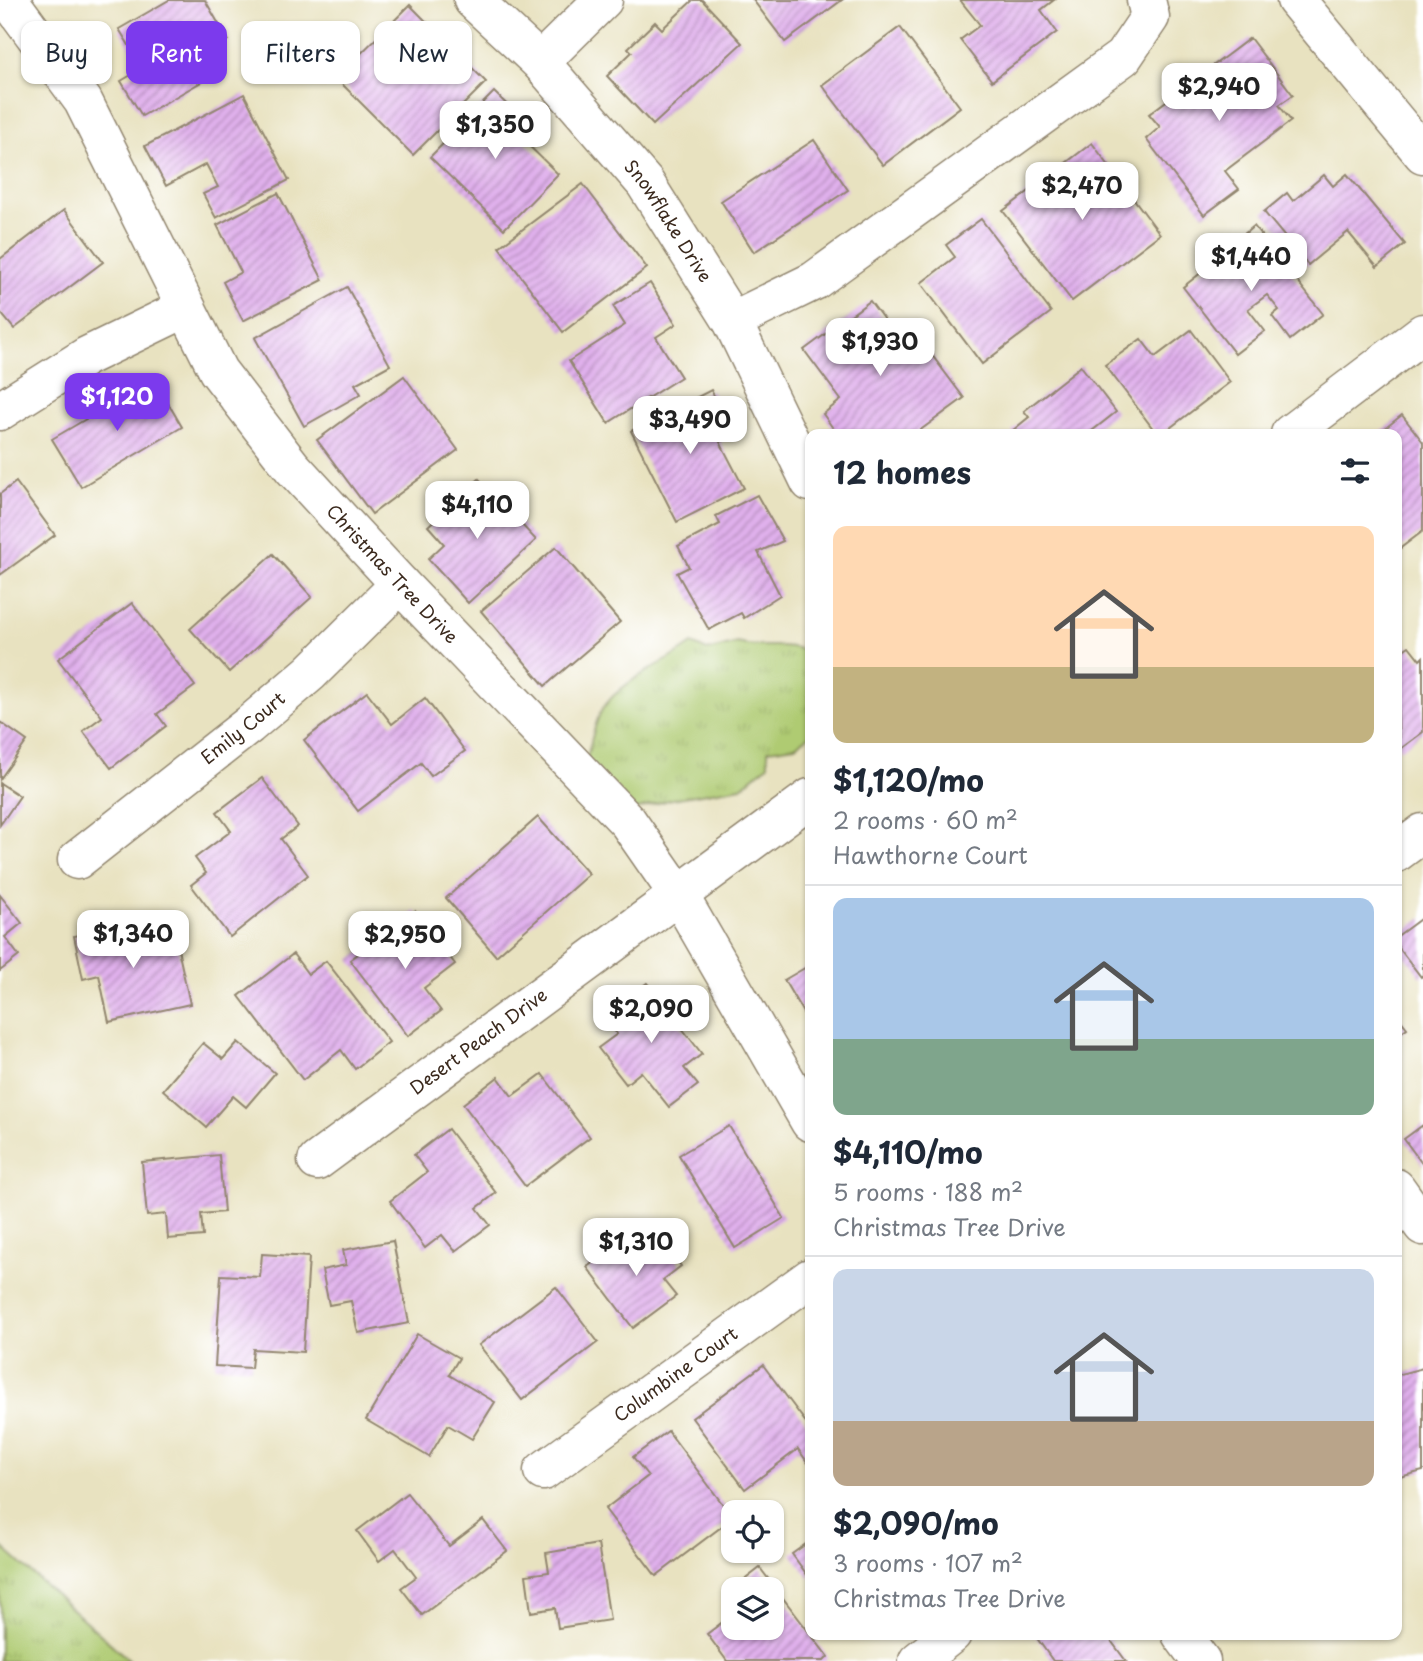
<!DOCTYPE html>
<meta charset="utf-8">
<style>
:root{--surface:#fff;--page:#f6f6f7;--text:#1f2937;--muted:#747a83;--line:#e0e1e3;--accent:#7c3aed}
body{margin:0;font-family:"Playpen Sans",sans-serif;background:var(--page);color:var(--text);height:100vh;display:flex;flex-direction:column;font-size:26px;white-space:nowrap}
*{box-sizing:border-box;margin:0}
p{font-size:23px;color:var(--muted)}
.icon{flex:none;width:38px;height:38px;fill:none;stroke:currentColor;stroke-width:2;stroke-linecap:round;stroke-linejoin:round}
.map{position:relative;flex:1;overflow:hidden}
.side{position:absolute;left:805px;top:429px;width:597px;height:1211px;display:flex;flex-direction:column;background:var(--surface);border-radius:14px;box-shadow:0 2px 5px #0004}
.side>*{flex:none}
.guide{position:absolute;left:21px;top:21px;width:665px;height:63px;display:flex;gap:14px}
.tools{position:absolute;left:721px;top:1500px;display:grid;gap:14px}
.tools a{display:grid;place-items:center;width:63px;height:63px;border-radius:14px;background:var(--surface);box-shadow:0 2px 5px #0004;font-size:35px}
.price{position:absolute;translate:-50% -60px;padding:0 16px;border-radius:14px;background:#fff;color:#222;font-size:23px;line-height:46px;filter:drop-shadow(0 2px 4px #0008)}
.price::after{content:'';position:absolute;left:50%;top:42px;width:21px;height:16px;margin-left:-10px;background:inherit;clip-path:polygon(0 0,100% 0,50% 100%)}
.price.selected{background:var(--accent);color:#fff}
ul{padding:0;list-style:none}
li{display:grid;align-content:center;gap:14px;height:371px;padding:0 28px}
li+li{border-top:2px solid var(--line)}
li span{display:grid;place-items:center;height:217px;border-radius:14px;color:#555}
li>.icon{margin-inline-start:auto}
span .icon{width:126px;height:126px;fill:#fffc;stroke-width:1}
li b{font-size:30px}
h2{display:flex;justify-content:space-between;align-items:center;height:84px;padding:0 28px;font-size:30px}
.tag{padding:0 24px;border-radius:14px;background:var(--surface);box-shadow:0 2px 5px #0004;font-size:24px;line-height:63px}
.tag.selected{background:var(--accent);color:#fff}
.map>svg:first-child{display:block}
</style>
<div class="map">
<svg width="1423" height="1661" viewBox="0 0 1423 1661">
<defs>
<pattern id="grass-tufts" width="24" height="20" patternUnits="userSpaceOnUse" patternTransform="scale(1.75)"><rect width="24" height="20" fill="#afcb72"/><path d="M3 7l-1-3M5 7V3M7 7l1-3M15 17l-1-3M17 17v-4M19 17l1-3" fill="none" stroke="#97ae62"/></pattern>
<pattern id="building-hatch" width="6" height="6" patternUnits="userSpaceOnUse" patternTransform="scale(1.75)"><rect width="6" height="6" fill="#e0b0ec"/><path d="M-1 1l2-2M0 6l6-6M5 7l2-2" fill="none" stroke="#b78fbf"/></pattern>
</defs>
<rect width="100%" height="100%" fill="#fff"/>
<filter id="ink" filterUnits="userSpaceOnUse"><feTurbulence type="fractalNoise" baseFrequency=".0143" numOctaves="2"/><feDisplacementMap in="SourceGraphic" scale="14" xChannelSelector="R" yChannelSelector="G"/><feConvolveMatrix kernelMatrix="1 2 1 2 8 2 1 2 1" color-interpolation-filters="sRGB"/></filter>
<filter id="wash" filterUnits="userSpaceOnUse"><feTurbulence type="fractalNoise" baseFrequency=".00686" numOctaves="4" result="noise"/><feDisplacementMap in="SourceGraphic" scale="28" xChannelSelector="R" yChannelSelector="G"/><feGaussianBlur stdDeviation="1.57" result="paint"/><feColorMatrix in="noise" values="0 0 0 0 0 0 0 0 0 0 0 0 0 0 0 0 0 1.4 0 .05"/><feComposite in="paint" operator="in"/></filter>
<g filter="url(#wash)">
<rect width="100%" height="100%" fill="#e8e2c0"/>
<g fill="url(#grass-tufts)" stroke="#757a48" stroke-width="2">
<path d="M 737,643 C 765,651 786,639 810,654 L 810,735 L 795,746 L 768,750 L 768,765 L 741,787 L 672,799 L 635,810 L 586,761 C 591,745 594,722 603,708 C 625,677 663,666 692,644 L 707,651 Z"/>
<polygon points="0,1545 129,1660 129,1661 0,1661"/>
</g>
<g id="blocks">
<g fill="url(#building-hatch)">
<polygon points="169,0 205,0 228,40 211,50 222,70 142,116 121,81 143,68 119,29"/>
<polygon points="693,0 702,0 742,43 653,125 607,76 632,52 628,48 655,22 662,29"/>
<polygon points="753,0 842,0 785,42"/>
<polygon points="960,0 1054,0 1041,10 1057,32 992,81 960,40 980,25"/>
<polygon points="410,5 486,82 413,155 336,78"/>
<polygon points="900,27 960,107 883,165 822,85"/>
<polygon points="1250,38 1293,95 1279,105 1291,121 1225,171 1239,189 1204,215 1146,139 1160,127 1149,114"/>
<polygon points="494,92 529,126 519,136 558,174 504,229 430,157"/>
<polygon points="244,94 289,180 216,218 203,194 218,187 206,164 166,186 145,146"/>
<polygon points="814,140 848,190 754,252 721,201"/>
<polygon points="1092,143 1160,234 1072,301 1003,211"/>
<polygon points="1347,174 1405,244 1377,267 1348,232 1308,265 1264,212 1287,193 1293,201 1324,175 1333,186"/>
<polygon points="583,184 647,268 563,332 499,247"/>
<polygon points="278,193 323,280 243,321 223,282 241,272 217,225"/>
<polygon points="64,210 103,262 14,329 0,312 0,259"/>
<polygon points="981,219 1051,312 982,364 921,283 955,257 946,245"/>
<polygon points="1254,226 1323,314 1290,340 1272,316 1279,310 1267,295 1248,309 1265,331 1235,354 1183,287 1207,268 1211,272 1233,256 1227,248"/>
<polygon points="650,283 676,324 656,337 681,377 608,423 569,361 625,325 613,306"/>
<polygon points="347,287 390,365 355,384 361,394 304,426 255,338"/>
<polygon points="870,301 908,352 922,342 964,398 915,434 837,434 823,414 841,400 804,350"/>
<polygon points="1191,330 1230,382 1162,434 1157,434 1105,365 1141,339 1155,357"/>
<polygon points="1081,366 1116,412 1088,434 1014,434 1012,431 1029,417 1024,411"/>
<polygon points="404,376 458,450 372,514 317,440"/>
<polygon points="154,379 182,427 81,487 52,439"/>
<polygon points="711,390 734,435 720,442 744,488 677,522 631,431"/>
<polygon points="1402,415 1423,442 1423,531 1398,550 1396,434 1378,434"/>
<polygon points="479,479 536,540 468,603 428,559 444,544 428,526"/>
<polygon points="16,482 55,535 0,575 0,494"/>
<polygon points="757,495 783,541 758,552 780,595 744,618 741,613 709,630 677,573 689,567 678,546 720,524 716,516"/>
<polygon points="556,547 620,622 545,686 481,611"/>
<polygon points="273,554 312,597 229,672 190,629"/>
<polygon points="132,603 195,686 157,714 166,726 111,768 83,731 102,717 58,659"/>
<polygon points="1409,646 1420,660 1423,657 1423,732 1399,750 1396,655"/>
<polygon points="367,692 392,724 425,698 465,751 431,776 421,763 358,811 304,740"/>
<polygon points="0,722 27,741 0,779"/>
<polygon points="262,778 298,826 281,839 308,875 230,937 191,885 206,873 195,858 231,831 217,812"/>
<polygon points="0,783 20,796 0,825"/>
<polygon points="538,817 589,874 496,956 446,898"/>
<polygon points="0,895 22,923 5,937 19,956 0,971"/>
<polygon points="415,911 455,964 424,988 441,1011 408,1036 350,960"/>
<polygon points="1423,917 1423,975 1421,977 1396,944 1396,937"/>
<polygon points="151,919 156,944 176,940 190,1004 109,1022 99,975 83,979 74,936"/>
<polygon points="293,954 308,974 326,961 389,1042 355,1069 341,1050 303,1080 239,996"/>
<polygon points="810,965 810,1013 805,1016 784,980"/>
<polygon points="647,983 702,1054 684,1068 698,1085 669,1107 641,1072 626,1084 598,1048 617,1034 603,1016"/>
<polygon points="1396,1014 1407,1028 1396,1036"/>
<polygon points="238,1042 275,1073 246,1107 233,1096 206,1127 163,1090 203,1043 223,1059"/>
<polygon points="542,1074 590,1137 525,1186 463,1104 498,1077 512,1096"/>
<polygon points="1423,1125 1423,1165 1404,1139"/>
<polygon points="729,1126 784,1218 735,1248 679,1155"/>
<polygon points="448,1129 496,1193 477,1208 490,1225 455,1251 442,1235 425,1248 390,1201 427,1172 414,1155"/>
<polygon points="219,1155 224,1212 201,1214 203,1236 168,1239 166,1214 147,1216 142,1162"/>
<polygon points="630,1235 642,1252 660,1238 681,1266 663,1280 676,1296 633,1328 587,1267"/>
<polygon points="393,1241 409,1323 358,1333 351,1301 329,1305 322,1270 346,1265 343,1250"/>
<polygon points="262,1254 309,1257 303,1352 253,1349 251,1368 215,1366 221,1275 260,1277"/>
<polygon points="556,1287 598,1342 522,1400 479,1345"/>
<polygon points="417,1334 459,1358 449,1375 495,1402 472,1439 448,1425 429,1457 366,1420"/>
<polygon points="763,1365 810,1428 810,1466 798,1449 745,1489 692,1418"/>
<polygon points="1423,1368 1423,1471 1396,1478 1396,1375"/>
<polygon points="668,1431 733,1518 656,1576 605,1509 648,1476 633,1457"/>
<polygon points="407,1493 449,1546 483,1520 507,1551 422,1615 401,1588 416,1577 395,1549 379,1561 357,1531"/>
<polygon points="810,1541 810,1579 792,1554"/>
<polygon points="598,1544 610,1620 558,1628 555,1608 531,1612 526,1575 549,1572 546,1553"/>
<polygon points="760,1568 828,1657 824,1661 727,1661 707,1634 733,1614 733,1628 772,1628 772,1589 733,1589 733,1605 725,1595"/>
<polygon points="1034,1634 1106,1634 1126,1661 1053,1661"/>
</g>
</g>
</g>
<g filter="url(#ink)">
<use href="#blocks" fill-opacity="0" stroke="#92866f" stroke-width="2"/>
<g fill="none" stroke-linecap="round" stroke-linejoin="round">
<g stroke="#92866f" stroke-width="41">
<g id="minor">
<path id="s1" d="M 9,0 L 83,101 L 218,371 L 292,467 L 400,584 L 628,822 L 680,897 L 810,1122"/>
<path id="s2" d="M 473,0 L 540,62 L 645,183 L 732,321 L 810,482"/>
<polyline points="1296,0 1423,154"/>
<polyline points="540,62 603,0"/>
<polyline points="732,321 814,281 1123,57 1150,17 1146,0"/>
<polyline points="0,411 87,356 186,308"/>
<polyline points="1290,434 1423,333"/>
<polyline points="1396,853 1423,833"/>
<path id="s3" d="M 77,860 L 249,725 L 310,673 L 400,584"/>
<path id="s4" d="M 317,1161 L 810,798"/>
<polyline points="1396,1188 1423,1226"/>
<path id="s5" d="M 543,1471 L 810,1278"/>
<polyline points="1181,1634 1201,1661"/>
<polyline points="918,1661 952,1634"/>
</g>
</g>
<use href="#minor" stroke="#fff" stroke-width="38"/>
</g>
</g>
<g text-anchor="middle" stroke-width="6" stroke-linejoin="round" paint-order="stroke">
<g font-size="18" fill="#3b2a1e" stroke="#fff">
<text dy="6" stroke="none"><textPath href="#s2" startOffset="296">Snowflake Drive</textPath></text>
<text dy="6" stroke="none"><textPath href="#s1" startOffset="695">Christmas Tree Drive</textPath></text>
<text dy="6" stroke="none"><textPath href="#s3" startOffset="212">Emily Court</textPath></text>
<text dy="6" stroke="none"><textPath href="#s4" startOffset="201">Desert Peach Drive</textPath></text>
<text dy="6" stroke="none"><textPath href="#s5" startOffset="164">Columbine Court</textPath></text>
</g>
</g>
</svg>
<div class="tools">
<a><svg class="icon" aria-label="locate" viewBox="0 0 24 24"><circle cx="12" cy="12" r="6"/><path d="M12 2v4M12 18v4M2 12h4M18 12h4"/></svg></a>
<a><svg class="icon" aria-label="layers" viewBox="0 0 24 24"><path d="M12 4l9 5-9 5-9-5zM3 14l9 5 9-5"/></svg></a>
</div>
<b class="price" style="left:1219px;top:123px">$2,940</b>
<b class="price" style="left:495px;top:161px">$1,350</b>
<b class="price" style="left:1082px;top:222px">$2,470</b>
<b class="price" style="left:1251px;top:293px">$1,440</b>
<b class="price" style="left:880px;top:378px">$1,930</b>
<b class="price selected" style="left:117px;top:433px">$1,120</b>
<b class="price" style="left:690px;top:456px">$3,490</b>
<b class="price" style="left:477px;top:541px">$4,110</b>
<b class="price" style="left:133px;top:970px">$1,340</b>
<b class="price" style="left:405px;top:971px">$2,950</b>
<b class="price" style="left:651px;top:1045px">$2,090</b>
<b class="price" style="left:636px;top:1278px">$1,310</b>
<div class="guide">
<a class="tag">Buy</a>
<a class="tag selected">Rent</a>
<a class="tag">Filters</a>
<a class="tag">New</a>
</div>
<section class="side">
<h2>12 homes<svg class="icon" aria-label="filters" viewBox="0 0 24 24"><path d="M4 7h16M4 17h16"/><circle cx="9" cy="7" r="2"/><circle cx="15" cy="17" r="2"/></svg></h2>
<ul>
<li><span style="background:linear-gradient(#ffd9b3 65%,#c2b280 0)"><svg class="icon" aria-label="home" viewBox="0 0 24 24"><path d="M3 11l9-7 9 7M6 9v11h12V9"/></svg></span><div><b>$1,120/mo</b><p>2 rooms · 60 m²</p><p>Hawthorne Court</p></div></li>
<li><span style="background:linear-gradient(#a9c7e8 65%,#7fa58c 0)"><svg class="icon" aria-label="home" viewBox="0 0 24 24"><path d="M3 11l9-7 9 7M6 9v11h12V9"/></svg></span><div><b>$4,110/mo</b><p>5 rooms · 188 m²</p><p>Christmas Tree Drive</p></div></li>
<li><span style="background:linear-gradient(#c9d6e8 70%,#b9a48a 0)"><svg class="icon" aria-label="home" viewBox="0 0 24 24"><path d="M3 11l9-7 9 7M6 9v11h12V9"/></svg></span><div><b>$2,090/mo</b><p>3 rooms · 107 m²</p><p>Christmas Tree Drive</p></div></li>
</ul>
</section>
</div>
